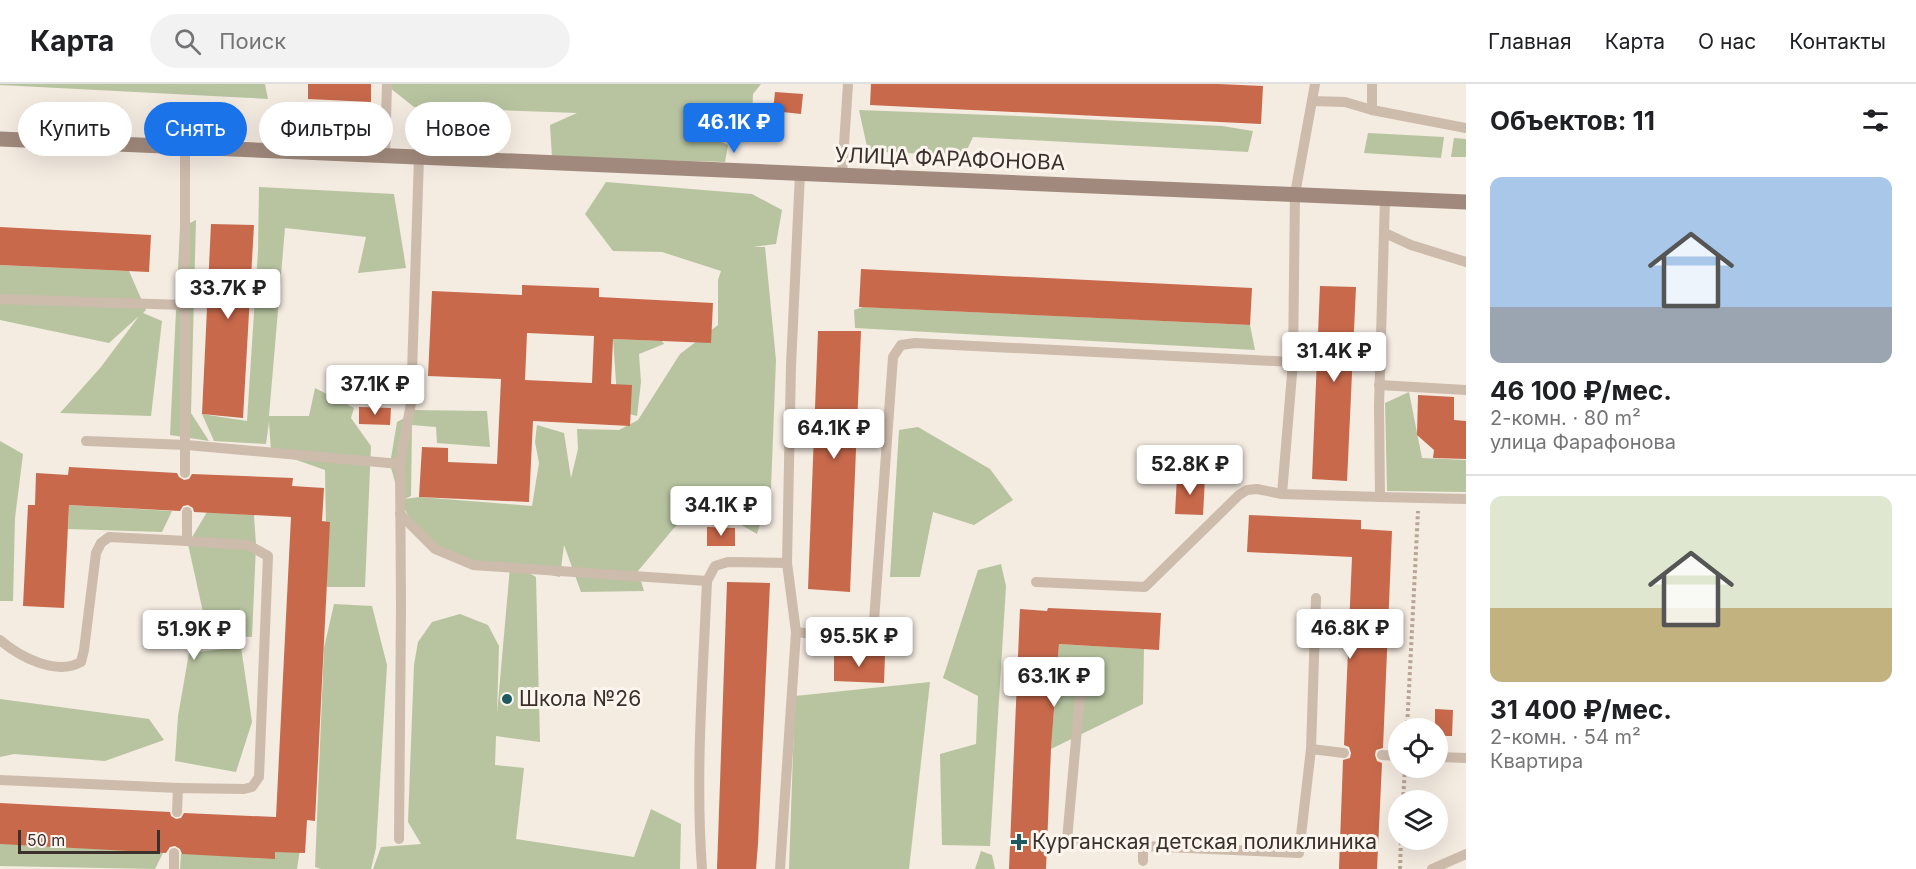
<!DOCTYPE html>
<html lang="ru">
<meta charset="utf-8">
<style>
:root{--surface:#fff;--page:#f2f2f2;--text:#202124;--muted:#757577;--line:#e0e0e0;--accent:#1a73e8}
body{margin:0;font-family:Inter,sans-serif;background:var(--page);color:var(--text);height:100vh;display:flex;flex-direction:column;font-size:22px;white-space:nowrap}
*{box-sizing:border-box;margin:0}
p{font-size:20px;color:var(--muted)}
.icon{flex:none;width:33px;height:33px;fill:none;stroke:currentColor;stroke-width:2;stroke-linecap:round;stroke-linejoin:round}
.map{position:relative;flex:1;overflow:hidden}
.drawer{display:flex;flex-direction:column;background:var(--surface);width:450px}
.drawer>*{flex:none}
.hud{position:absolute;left:18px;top:18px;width:570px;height:54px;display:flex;gap:12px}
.controls{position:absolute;left:1388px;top:634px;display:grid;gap:12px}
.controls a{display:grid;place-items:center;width:60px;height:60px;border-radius:50%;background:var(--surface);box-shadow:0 6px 24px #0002;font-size:30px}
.scale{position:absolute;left:18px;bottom:15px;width:142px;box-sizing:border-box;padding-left:6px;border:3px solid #3b302b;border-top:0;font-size:16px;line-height:21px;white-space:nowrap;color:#3b302b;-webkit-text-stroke:4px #fbf5ee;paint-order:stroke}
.price{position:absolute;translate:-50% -51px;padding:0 14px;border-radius:6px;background:#fff;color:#222;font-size:20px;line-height:39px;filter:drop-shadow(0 2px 3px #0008)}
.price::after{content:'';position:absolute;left:50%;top:36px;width:18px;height:14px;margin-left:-9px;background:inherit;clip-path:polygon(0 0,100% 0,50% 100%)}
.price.selected{background:var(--accent);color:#fff}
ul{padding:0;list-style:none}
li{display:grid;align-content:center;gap:12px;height:318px;padding:0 24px}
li+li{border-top:2px solid var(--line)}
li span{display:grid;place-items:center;height:186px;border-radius:12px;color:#555}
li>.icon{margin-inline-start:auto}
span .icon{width:108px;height:108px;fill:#fffc;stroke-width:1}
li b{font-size:26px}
h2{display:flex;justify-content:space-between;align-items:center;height:72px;padding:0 24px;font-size:26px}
.pill{padding:0 21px;border-radius:27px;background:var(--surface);box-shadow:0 6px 24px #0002;font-size:21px;line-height:54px}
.pill.selected{background:var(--accent);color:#fff}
header{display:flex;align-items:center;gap:36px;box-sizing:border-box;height:84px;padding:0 30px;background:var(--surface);border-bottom:2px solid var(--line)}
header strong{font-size:28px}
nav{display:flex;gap:33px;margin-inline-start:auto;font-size:21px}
.search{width:420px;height:54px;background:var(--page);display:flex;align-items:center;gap:15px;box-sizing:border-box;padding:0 21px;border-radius:33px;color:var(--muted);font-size:22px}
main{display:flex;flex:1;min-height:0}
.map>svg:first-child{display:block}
</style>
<header>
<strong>Карта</strong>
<div class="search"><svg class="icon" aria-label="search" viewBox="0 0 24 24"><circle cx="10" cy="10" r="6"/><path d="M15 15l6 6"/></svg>Поиск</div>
<nav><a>Главная</a><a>Карта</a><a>О нас</a><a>Контакты</a></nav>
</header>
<main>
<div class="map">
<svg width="1466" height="785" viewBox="0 0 1466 785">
<rect width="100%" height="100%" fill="#f4ebe1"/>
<g fill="#b8c4a0">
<polygon points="0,0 265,0 268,15 0,1"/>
<polygon points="385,0 761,0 753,10 752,36 699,34 699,48 728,61 725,78 552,73 550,41 577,29 414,23"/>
<polygon points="859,26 1042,33 1222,42 1253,47 1248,68 973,53 964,72 868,67"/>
<polygon points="1368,49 1444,53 1441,74 1364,69"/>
<polygon points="1454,54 1466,55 1466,73 1451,73"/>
<polygon points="606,98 752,110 782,126 776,160 753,163 765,163 776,276 771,404 757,450 704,419 674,444 638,487 644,507 581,508 564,461 560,493 522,485 536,493 540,658 496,652 495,681 524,684 516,755 634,773 651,725 681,740 680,785 373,785 381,763 421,760 408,738 414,581 418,558 432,538 460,530 488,541 499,562 497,630 510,483 453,477 415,445 400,416 390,380 397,338 412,330 413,326 487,327 490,363 437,359 436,343 412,341 411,412 405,415 419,413 532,422 539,379 535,358 537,341 564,349 571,394 578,365 577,345 619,346 638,336 680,270 718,241 718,196 721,187 662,168 613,167 585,130"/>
<polygon points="259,103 394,110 406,184 358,189 366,153 285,144 269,332 309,332 315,304 354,324 351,334 371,362 365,503 327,503 325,386 271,367 269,338 266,360 214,357 202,330 247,337 258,167"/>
<polygon points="196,136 191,329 209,357 170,351 180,144"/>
<polygon points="0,181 129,187 146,226 143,229 162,237 151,332 60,329 101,283 139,232 109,259 0,236"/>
<polygon points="863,223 1250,241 1255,266 855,244 854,226"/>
<polygon points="613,255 662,257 664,260 639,270 641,298 637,332 618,327"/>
<polygon points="1409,308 1422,374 1466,376 1466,408 1387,407 1385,319"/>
<polygon points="918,343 990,385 1013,416 974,441 933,428 920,493 890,493 899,346"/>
<polygon points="0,357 23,370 15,434 13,517 0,517"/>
<polygon points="69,421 172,427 162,448 68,445"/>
<polygon points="207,428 254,431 256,461 252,553 208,551 188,460"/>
<polygon points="1001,480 1006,502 990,762 942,761 940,670 976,660 978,612 943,594 978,486"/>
<polygon points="334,520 372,522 387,581 376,764 371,785 321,785 315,783 324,564"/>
<polygon points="1059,560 1144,565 1143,620 1051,665"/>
<polygon points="241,563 252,638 236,688 175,677 178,632 189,569"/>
<polygon points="930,598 909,785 789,785 795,612"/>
<polygon points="0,615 149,635 164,656 105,677 14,670 0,673"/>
<polygon points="0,759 165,765 155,785 0,782"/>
<polygon points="300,765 297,785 180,785 181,770"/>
<polygon points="981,767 992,771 995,785 975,785"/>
</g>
<g fill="#c8694b" fill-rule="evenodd">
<polygon points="308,0 371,0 371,18 308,15"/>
<polygon points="871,0 1218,0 1263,2 1261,40 870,21"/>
<polygon points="775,8 803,10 801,30 773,27"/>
<polygon points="211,140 254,141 243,334 202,330"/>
<polygon points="0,143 151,151 149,188 0,181"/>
<polygon points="861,185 1252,204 1250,241 859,223"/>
<path d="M 522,201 L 599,204 L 599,213 L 713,219 L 711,259 L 613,255 L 611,300 L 632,301 L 630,342 L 533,337 L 529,418 L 419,413 L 422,363 L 448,364 L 448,378 L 497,380 L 501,295 L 428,292 L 432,207 L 522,211 ZM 527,249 L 594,252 L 592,299 L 525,296 Z"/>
<polygon points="1320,202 1356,203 1347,397 1312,395"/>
<polygon points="818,247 861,247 850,508 808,505"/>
<polygon points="1418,311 1454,313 1454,336 1466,337 1466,375 1433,374 1434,366 1417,351"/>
<polygon points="359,323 391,324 390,341 359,340"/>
<polygon points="69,383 177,389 179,393 184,396 189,395 192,390 293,394 292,402 324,404 322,437 330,438 315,737 307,736 305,769 275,768 275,775 182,770 180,765 175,762 170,763 166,769 0,760 0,719 170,728 171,732 176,735 181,734 184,729 276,733 291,433 194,428 193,424 188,421 183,422 180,427 69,421 64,524 23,522 28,421 35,421 36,389 68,391"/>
<polygon points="1177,392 1205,394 1203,431 1175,430"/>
<polygon points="1249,431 1361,436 1361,445 1392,447 1383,664 1376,666 1375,671 1377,677 1382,679 1377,785 1339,785 1343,676 1350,674 1351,669 1349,663 1344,661 1352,473 1247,468"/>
<polygon points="707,443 735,444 735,462 707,462"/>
<polygon points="727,498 770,499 758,760 756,785 717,785"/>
<polygon points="1048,524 1161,529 1159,566 1059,560 1051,665 1046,785 1009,785 1020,525 1047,527"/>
<polygon points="834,569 885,571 884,599 834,597"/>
<polygon points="1435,625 1453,626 1452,652 1437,652 1437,645 1435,645"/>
</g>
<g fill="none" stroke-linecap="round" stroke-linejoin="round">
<g stroke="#b9a596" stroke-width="4" stroke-dasharray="3 3" stroke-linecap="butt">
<polyline points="1407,645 1418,427"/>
<polyline points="1403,717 1405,684"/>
<polyline points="1400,785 1401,756"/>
</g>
<g stroke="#cdbbac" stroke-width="10">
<polyline points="1372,0 1372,26"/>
<polyline points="1312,17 1345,18 1372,26 1466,44"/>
<polyline points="185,63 185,389"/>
<polyline points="385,72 387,0"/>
<polyline points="842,91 848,0"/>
<polyline points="1385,149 1411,161 1466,178"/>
<polyline points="0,215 184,221"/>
<polyline points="1379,301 1466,306"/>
<polyline points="86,357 187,361 400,380 411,319 419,73"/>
<polyline points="1282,410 1293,278"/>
<polyline points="1380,413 1466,415"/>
<polyline points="400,430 435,465 473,481 707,497"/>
<polyline points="1036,498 1145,503 1239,411 1247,406 1257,405 1282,410 1380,413 1379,322 1385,114"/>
<polyline points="796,548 839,553 863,551 874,537 893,273 901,261 915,259 1293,278 1295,110 1315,0"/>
<path d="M 0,556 C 20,573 56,592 81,578 L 84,566 L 96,469 L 101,459 L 109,453 L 187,457"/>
<polyline points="1082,589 1067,756 1143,762 1143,777"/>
<polyline points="1311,665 1344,669"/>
<polyline points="1382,671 1398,672"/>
<polyline points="1437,673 1466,674"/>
<polyline points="0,696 178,704"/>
<polyline points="177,728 178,704 244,705 252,703 259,693 268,472 248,461 187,457 187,428"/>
<polyline points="399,755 401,522 400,380"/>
<polyline points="1143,762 1299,769 1311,665 1316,514"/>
<polyline points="174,785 174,769"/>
<path d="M 702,785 C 695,689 703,592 707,497 L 715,482 L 728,478 L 787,479"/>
<polyline points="780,785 796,548 787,479 791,282 800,89"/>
<polyline points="1432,785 1466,770"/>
</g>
<polyline stroke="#a18a7d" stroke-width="15" points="0,55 1466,118"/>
</g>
<g fill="#1f5a5e" stroke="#fbf5ee" stroke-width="2">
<circle cx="507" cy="615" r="6"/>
<path d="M1016 749h6v6h6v6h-6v6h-6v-6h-6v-6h6z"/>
</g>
<g text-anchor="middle" stroke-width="6" stroke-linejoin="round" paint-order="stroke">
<g font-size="21" fill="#3b302b" stroke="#fbf5ee">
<text transform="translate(950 75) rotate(2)" y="7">УЛИЦА ФАРАФОНОВА</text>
</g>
<g font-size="21" fill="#3b302b" stroke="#fbf5ee" text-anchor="start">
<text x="519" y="622">Школа №26</text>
<text x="1032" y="765">Курганская детская поликлиника</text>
</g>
</g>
</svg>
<div class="controls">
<a><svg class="icon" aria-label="locate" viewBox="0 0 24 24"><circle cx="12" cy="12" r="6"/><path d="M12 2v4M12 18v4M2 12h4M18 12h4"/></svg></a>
<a><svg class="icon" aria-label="layers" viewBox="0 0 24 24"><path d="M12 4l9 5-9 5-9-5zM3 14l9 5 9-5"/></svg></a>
</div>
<div class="scale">50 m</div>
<b class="price selected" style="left:734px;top:70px">46.1K ₽</b>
<b class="price" style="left:228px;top:236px">33.7K ₽</b>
<b class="price" style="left:1334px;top:299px">31.4K ₽</b>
<b class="price" style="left:375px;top:332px">37.1K ₽</b>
<b class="price" style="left:834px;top:376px">64.1K ₽</b>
<b class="price" style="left:1190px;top:412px">52.8K ₽</b>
<b class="price" style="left:721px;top:453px">34.1K ₽</b>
<b class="price" style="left:1350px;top:576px">46.8K ₽</b>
<b class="price" style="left:194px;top:577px">51.9K ₽</b>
<b class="price" style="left:859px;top:584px">95.5K ₽</b>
<b class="price" style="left:1054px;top:624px">63.1K ₽</b>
<div class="hud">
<a class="pill">Купить</a>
<a class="pill selected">Снять</a>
<a class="pill">Фильтры</a>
<a class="pill">Новое</a>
</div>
</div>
<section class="drawer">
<h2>Объектов: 11<svg class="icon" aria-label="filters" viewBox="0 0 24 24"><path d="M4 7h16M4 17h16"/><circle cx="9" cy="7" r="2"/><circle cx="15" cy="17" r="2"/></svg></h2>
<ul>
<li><span style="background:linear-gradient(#a9c7e8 70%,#9aa5b1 0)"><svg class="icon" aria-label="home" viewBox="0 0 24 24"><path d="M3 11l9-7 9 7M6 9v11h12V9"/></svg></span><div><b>46 100 ₽/мес.</b><p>2-комн. · 80 m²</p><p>улица Фарафонова</p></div></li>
<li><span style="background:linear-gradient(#dfe7d0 60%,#c2b280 0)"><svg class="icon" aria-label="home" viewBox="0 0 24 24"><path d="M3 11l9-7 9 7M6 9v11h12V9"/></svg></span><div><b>31 400 ₽/мес.</b><p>2-комн. · 54 m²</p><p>Квартира</p></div></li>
</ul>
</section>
</main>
